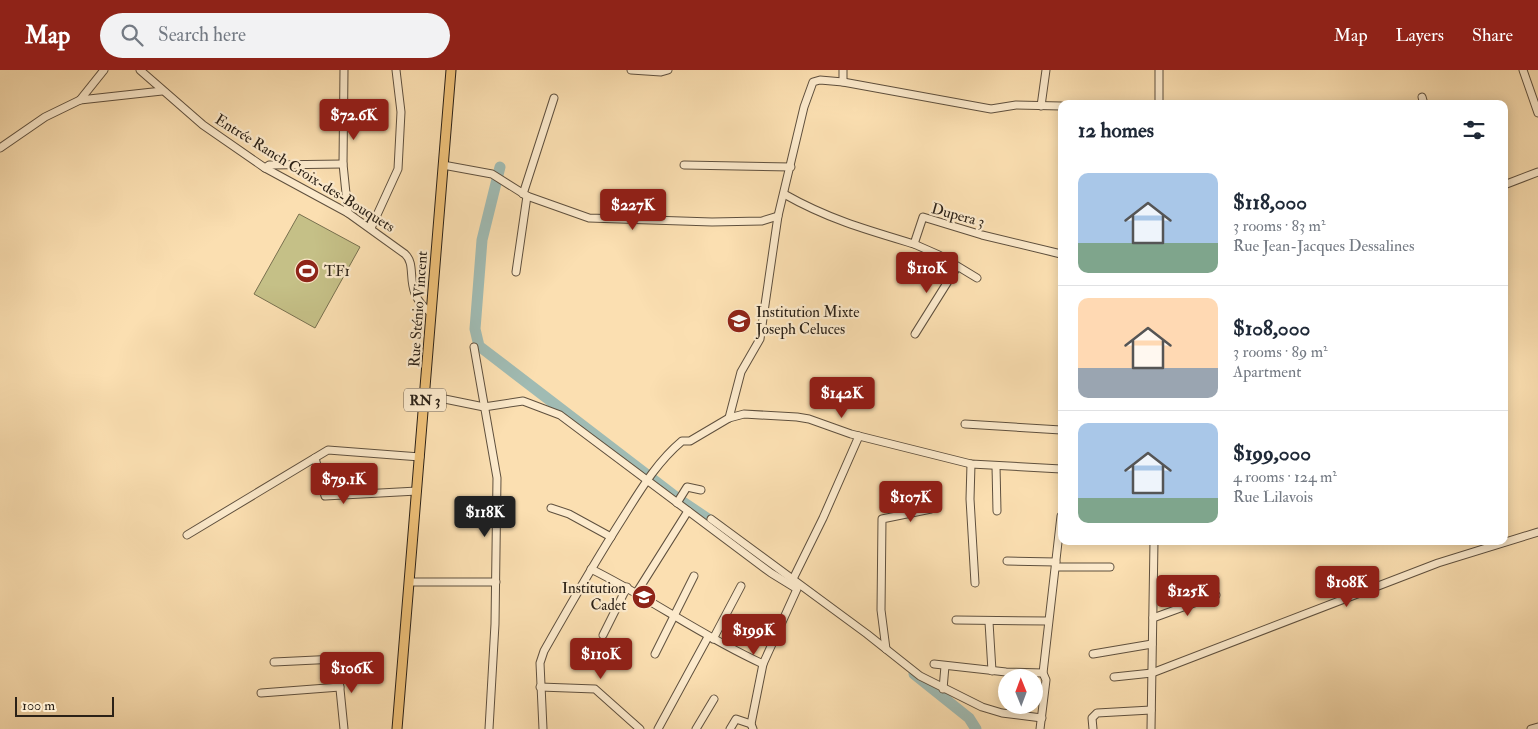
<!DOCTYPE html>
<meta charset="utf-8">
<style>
:root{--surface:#fff;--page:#f2f2f3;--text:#1f2937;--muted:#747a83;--line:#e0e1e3;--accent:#8f2418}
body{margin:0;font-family:"IM FELL Double Pica",serif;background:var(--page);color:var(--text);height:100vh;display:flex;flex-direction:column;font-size:19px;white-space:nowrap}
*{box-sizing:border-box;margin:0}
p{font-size:16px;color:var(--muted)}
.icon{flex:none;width:28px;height:28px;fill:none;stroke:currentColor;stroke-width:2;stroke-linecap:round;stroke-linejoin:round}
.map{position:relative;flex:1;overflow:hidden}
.side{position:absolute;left:1058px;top:30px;width:450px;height:445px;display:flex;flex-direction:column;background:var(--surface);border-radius:10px;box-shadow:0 2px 12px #0003}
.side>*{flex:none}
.needle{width:32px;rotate:359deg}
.buttons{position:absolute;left:998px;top:599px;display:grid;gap:10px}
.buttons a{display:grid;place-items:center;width:45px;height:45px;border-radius:50%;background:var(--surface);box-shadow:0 2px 12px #0003;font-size:25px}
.scale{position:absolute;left:15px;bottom:12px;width:99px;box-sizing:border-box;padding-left:5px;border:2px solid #2b2117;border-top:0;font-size:14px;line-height:18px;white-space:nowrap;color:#2b2117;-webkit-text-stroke:4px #fceacc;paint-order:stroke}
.price{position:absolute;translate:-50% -42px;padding:0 11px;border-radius:5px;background:var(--accent);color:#fff;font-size:16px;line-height:32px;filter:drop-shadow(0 1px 2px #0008)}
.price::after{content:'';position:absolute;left:50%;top:30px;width:15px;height:11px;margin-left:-8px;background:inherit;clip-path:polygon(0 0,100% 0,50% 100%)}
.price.active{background:#222;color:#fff}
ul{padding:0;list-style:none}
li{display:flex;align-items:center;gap:15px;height:125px;padding:0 20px}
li+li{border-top:1px solid var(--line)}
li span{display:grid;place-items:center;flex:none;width:140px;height:100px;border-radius:10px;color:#555}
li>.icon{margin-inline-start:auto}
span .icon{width:60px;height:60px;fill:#fffc;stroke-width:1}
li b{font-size:21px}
h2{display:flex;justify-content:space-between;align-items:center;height:60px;padding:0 20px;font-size:21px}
header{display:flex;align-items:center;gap:30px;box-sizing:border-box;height:70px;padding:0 25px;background:var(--accent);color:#fff}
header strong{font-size:24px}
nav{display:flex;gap:28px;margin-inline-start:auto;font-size:18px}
.search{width:350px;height:45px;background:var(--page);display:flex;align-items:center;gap:12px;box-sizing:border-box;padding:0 18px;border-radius:28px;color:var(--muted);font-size:19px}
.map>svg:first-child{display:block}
</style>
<header>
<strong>Map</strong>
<div class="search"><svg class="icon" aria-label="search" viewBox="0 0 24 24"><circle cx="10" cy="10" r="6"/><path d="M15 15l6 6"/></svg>Search here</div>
<nav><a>Map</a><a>Layers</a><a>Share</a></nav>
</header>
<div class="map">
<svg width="1538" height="659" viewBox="0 0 1538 659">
<rect width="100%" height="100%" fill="#fbdfb1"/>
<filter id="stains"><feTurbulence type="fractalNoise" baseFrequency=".004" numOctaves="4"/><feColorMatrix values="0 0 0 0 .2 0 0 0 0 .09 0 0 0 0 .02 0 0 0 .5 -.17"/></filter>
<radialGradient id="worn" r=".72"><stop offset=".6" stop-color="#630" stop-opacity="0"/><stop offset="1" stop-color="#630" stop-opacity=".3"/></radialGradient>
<polygon fill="#c5c087" stroke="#78704f" points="299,144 360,177 315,258 254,224"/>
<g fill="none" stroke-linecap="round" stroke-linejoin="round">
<g stroke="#a0bbb3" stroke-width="11">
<polyline points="500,97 482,170 475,259 479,276 680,430 720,457"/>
<polyline points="914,604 969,648 976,659"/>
</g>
<g stroke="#5f503e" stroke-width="9">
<g id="minor">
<path d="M 140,0 L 203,55 L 265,98 L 348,143 L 405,184 C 419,197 401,221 431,243"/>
<polyline points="344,0 343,94 348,143"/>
<polyline points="631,0 661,2 668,0"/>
<polyline points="843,0 843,12"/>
<polyline points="1159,0 1159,34"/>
<polyline points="1523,0 1538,43"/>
<polyline points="1422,27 1424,34"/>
<polyline points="80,30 104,0"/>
<polyline points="1041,36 1046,0"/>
<polyline points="0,78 45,47 80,30 162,21"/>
<polyline points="443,95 492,104 527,126 589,148 712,152 762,151 778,146"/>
<polyline points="684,95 791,97"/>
<polyline points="265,98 269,95 343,94"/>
<polyline points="1504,115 1538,102"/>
<polyline points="523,124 554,28"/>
<path d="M 784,124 C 828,149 867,160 914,174 L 923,147 L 982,165 L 1061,184"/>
<polyline points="371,158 398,99 401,42 396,0"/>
<polyline points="914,174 939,185 977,208"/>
<polyline points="516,202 527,126"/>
<polyline points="915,264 957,197"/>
<polyline points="474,277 497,408 495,554 489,659"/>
<polyline points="425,325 484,337 523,331 560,345 771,503 797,519 763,594 751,654 753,659"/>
<polyline points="729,348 741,302 760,269 778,146 804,37 813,12 820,10 843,12 991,39 1016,35 1061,36"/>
<polyline points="965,354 1061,360"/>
<polyline points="315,388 325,426 417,421"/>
<polyline points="971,394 970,429 975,513"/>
<polyline points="996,396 997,441"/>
<polyline points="677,433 687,417 701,420"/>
<polyline points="551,438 569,444 611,467"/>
<polyline points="711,449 867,564 920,606 982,637 1002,643 1042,648"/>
<polyline points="187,465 328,380 420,387"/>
<polyline points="1007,491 1056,492"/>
<polyline points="1056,497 1110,497"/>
<path d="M 591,499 C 650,528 703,567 763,594"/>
<polyline points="410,512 496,512"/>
<polyline points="791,513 823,448 859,366"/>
<polyline points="637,522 688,441"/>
<polyline points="1153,548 1216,525"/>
<polyline points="956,550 1048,551"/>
<polyline points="989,552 992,601"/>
<polyline points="603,565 627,517"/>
<polyline points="713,569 741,516"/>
<polyline points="886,579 881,540 882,449 931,439"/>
<polyline points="655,584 694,506"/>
<polyline points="1093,584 1152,574"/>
<polyline points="274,592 337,589 344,659"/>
<polyline points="934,594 1006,602 1043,603"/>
<polyline points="1114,607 1152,603 1438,493 1538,462"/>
<polyline points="540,617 595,619 640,659"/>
<polyline points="943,619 945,596"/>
<polyline points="261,623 340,617"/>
<path d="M 543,659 L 540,593 L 544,581 C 570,535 596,490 624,446 C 641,419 657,392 682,371 L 690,371 L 729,348 L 744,344 L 797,347 L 809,349 L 851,364 L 971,394 L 1061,399"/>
<polyline points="658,659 708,567"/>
<polyline points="696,659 714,629"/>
<polyline points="730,659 736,649 751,654"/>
<polyline points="1040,659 1046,610 1043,603 1061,446"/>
<polyline points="1093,659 1092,648 1097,643 1151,640"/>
<polyline points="1151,659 1154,471"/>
<polyline points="1531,659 1538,657"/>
</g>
</g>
<g stroke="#2b2117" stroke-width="11">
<polyline id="major" points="397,659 451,0"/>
</g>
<use href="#minor" stroke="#fceacc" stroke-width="7"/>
<use href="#major" stroke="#eec078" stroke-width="9"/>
</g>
<defs>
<g id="stadium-disc" transform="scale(1.25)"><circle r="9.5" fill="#8f2418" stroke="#fceacc"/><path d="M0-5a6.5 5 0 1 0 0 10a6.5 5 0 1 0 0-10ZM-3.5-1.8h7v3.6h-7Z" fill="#fff"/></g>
<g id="school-disc" transform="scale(1.25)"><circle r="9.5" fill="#8f2418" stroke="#fceacc"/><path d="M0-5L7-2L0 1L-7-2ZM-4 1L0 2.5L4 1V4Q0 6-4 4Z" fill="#fff"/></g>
</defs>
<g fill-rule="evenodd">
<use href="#stadium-disc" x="307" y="201"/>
<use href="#school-disc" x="739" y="251"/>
<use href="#school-disc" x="644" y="527"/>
</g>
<g text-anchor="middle" stroke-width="4.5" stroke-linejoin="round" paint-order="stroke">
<rect fill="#fceacc" stroke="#6a5d4d" stroke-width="1" x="404" y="318.5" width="42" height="23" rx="4"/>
<g font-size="14" font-weight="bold" fill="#2b2117">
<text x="425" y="335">RN 3</text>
</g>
<g font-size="15" fill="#2b2117" stroke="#fceacc">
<text transform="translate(305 103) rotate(32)" y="5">Entrée Ranch Croix-des-Bouquets</text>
<text transform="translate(958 145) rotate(15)" y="5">Dupera 3</text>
<text transform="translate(418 239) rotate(-86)" y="5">Rue Sténio Vincent</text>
</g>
<g font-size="15" fill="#2b2117" stroke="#fceacc" text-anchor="start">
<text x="324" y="206">TF1</text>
<text x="756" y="247">Institution Mixte<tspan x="756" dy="17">Joseph Celuces</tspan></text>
<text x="626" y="523" text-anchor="end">Institution<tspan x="626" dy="17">Cadet</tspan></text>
</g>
</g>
<rect width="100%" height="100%" filter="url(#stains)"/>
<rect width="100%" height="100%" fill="url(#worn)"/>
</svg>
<div class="buttons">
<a><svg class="needle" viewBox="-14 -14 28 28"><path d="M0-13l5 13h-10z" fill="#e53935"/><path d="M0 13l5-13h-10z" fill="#747a83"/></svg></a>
</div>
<div class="scale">100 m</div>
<b class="price" style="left:354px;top:71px">$72.6K</b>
<b class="price" style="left:633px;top:161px">$227K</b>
<b class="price" style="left:927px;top:224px">$110K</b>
<b class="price" style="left:842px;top:349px">$142K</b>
<b class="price" style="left:344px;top:435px">$79.1K</b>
<b class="price" style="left:911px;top:453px">$107K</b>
<b class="price active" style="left:485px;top:468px">$118K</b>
<b class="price" style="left:1347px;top:538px">$108K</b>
<b class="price" style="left:1188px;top:547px">$125K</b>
<b class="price" style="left:754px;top:586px">$199K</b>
<b class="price" style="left:601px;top:610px">$110K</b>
<b class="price" style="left:352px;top:624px">$106K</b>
<section class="side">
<h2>12 homes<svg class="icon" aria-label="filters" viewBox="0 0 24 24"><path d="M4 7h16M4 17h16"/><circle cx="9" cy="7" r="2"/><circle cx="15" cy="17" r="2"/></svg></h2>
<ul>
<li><span style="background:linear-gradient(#a9c7e8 70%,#7fa58c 0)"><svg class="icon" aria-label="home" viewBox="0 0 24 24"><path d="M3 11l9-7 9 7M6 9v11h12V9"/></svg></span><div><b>$118,000</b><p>3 rooms · 83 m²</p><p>Rue Jean-Jacques Dessalines</p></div></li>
<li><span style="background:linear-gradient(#ffd9b3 70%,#9aa5b1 0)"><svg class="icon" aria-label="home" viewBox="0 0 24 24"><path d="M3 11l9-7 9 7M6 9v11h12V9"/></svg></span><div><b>$108,000</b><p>3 rooms · 89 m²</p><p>Apartment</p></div></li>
<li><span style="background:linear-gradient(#a9c7e8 75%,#7fa58c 0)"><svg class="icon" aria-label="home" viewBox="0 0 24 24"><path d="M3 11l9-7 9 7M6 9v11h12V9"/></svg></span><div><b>$199,000</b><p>4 rooms · 124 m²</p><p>Rue Lilavois</p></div></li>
</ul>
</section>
</div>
